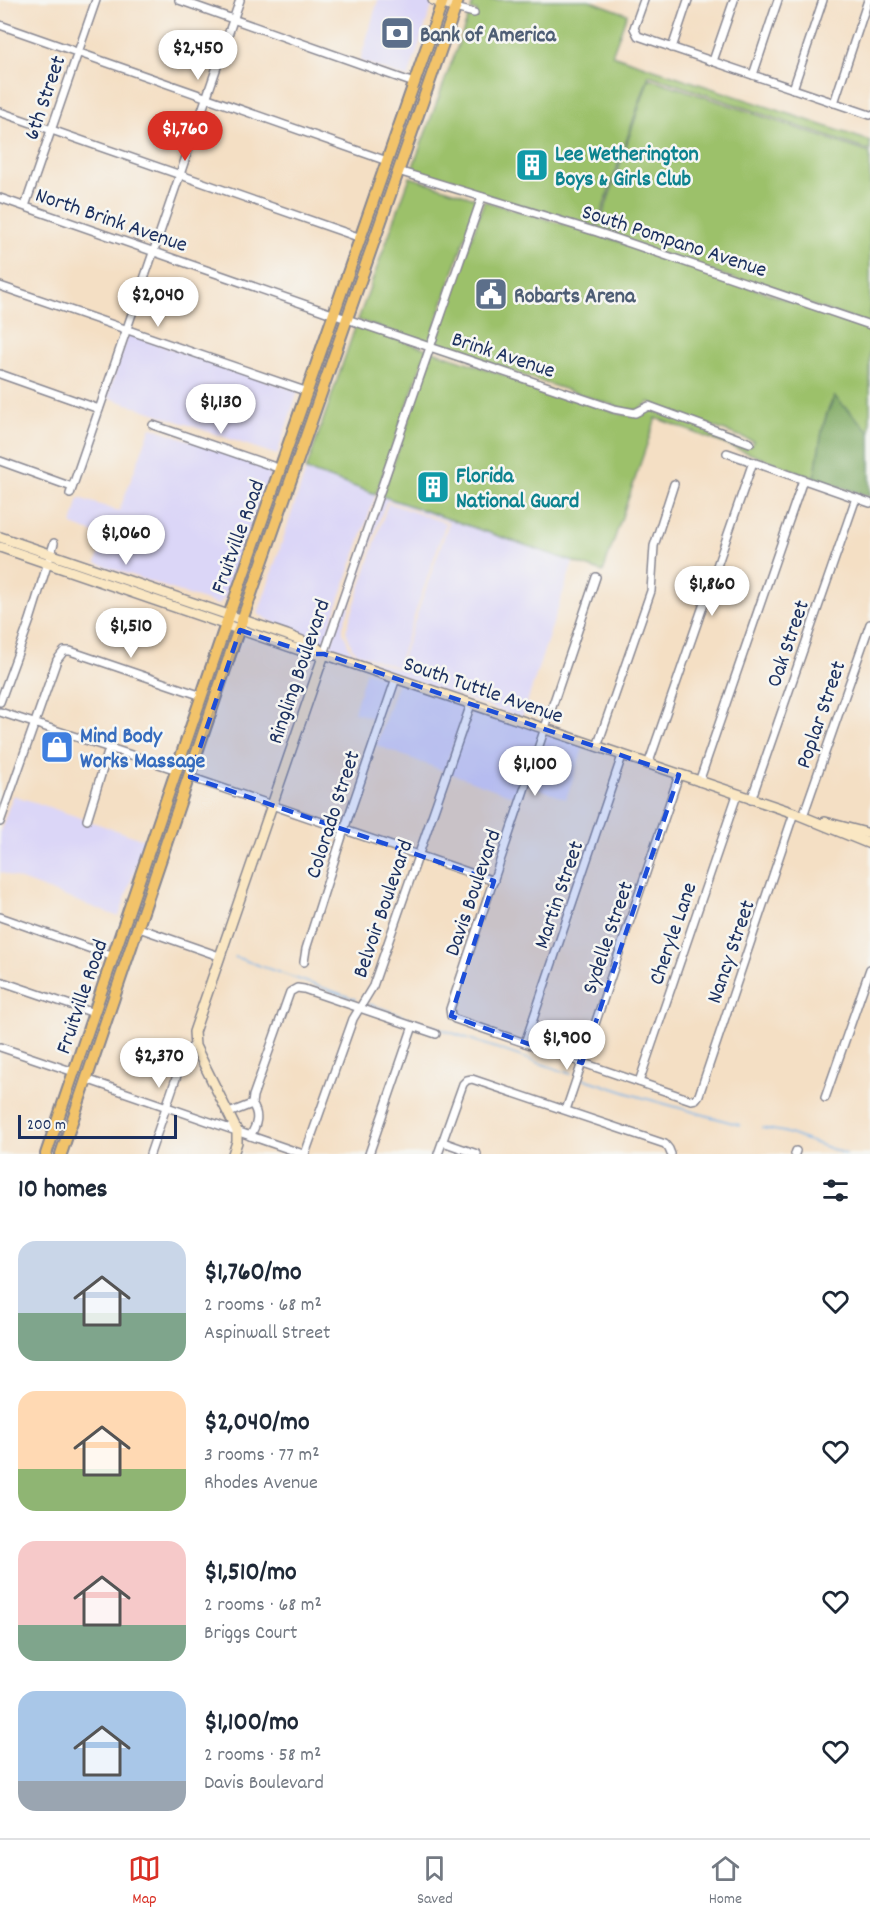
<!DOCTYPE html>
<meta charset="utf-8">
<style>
:root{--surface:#fff;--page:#f6f6f7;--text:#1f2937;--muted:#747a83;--line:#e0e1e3;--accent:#d93025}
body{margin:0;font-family:Dekko,sans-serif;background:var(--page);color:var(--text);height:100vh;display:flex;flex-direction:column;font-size:22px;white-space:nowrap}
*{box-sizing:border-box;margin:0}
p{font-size:20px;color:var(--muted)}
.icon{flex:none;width:33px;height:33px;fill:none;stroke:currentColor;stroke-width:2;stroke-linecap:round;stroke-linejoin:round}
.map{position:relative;height:1154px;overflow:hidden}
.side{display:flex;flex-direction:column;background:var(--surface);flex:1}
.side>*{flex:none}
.scale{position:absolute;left:18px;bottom:15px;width:159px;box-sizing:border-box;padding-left:6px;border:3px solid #1b2f5e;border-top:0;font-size:16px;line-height:21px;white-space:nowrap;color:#1b2f5e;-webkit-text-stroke:4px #f6f6f2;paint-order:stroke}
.price{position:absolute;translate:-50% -51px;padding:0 14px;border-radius:21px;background:#fff;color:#222;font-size:20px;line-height:39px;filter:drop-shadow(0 2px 3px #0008)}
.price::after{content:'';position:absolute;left:50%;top:36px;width:18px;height:14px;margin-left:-9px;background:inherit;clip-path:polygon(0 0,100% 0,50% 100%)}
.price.active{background:var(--accent);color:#fff}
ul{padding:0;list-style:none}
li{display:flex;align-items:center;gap:18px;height:150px;padding:0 18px}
li span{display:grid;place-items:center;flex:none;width:168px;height:120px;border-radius:18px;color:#555}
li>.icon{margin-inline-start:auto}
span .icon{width:72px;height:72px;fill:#fffc;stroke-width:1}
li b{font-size:26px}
h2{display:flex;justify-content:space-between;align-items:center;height:72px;padding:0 18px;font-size:26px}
.tabs{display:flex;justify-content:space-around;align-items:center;height:84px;border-top:2px solid var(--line);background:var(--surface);font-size:16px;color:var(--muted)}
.tabs a{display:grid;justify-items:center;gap:3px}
.tabs .active{color:var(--accent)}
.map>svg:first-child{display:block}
</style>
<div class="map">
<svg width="870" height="1154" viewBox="0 0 870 1154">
<rect width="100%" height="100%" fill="#f6f6f2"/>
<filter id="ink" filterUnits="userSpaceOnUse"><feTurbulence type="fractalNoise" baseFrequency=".0167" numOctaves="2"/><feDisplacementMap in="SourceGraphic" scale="12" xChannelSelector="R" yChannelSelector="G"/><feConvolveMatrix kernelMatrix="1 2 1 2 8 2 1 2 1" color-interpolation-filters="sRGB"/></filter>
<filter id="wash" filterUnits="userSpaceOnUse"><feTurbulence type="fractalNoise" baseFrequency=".008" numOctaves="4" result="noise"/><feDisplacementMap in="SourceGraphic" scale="24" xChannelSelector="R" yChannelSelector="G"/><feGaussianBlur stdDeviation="1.35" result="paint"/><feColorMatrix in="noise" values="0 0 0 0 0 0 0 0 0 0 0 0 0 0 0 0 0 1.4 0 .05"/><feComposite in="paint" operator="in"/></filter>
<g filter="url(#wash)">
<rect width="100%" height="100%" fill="#f4dfc4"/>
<g fill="#dbd6f7" fill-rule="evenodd">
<polygon points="378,0 424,0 433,3 408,78 360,61"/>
<polygon points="128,334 298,391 277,455 107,397"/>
<polygon points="151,427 272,469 227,595 218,605 96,563 104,537 72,525 79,498 119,511"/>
<polygon points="306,470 376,494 322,649 258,614"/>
<path d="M 382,496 L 573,562 L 522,718 L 328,652 ZM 389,501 L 449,522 L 398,669 L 355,655 L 350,649 L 343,632 L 343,626 L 386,502 Z"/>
<polygon points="388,503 446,523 397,667 357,653 352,648 346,631"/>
<polygon points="366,671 392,680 378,720 354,712"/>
<polygon points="398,682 467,705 444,771 376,745"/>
<polygon points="473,707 541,731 518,798 450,773"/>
<polygon points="547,733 584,745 566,799 529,785"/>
<polygon points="13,795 84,819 83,821 88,823 89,821 145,840 119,917 0,872 0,832"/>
</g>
<g fill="#9cc16b" stroke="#5c7864" stroke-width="1.5">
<polygon points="474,0 589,0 627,14 612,55 870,141 870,151 649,75 596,228 411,172 469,15 476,16 477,11 471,10"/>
<polygon points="649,78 870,153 870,325 597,232"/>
<polygon points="410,177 478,199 429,344 358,320"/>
<path d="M 484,201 L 597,234 L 870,329 L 870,432 L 834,397 C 820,422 820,451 814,478 L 656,418 L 603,572 L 382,496 L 433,351 L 620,414 L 636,416 L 650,409 L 752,446 L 753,441 L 658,407 L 650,402 L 638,410 L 627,410 L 435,346 Z"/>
<polygon points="356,325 427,349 376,494 306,470"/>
</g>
<path fill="#7da75f" stroke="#4c6b5e" stroke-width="1.5" d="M 835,397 L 870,432 L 870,497 L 814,478 C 820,450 820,422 835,397 Z"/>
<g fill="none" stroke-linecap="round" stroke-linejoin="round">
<g stroke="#76b2e8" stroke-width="1.5">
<polyline points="235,957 355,999"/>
<polyline points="369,1004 571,1074"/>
<polyline points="582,1078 637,1096 740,1125"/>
<polyline points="762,1128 784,1132 846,1154"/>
</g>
</g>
</g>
<g filter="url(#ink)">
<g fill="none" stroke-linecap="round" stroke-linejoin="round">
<g stroke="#888791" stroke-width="10">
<g id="street">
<polyline points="179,0 414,83"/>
<polyline points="644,0 634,28 638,36 870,115"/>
<polyline points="455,8 474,13"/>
<polyline points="0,25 387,161"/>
<polyline points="672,48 688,0"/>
<polyline points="713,61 734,0"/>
<polyline points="753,75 778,0"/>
<polyline points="793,89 823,0"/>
<polyline points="834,103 868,0"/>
<polyline points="0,112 361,238"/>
<polyline points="398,171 597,232 870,325"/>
<polyline points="0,198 335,315 614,409 635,413 649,406 750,443"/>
<polyline points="25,206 96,0"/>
<polyline points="0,286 308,392"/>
<polyline points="0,374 99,409"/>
<polyline points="153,425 281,469"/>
<polyline points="727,453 870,503"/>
<polyline points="0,461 72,487"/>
<polyline points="70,494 240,0"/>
<polyline points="596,577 450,1009 451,1016 455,1019 691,1100 696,1099 699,1095 794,813"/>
<polyline points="324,654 482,197"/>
<polyline points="0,702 30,620 54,543"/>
<polyline points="0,712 177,770"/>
<polyline points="597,747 651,591 654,546 674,484"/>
<polyline points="648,765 753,462"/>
<polyline points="190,777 494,881"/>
<polyline points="699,782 803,480"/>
<polyline points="751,800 856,498"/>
<polyline points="803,816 870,624"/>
<polyline points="87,820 109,749"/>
<polyline points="0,822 57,660 64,651 70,651 202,696"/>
<polyline points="0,917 114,957"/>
<polyline points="139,928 219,956"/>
<polyline points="304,962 306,949 344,830 396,678"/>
<polyline points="0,981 94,1013"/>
<polyline points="525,1043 622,756"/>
<polyline points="0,1047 74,1072"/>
<polyline points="86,1079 303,1154"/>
<polyline points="639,1082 737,795"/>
<polyline points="825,1098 870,969"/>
<polyline points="566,1110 679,775"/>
<polyline points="229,1113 252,1104"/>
<path d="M 250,1136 C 257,1125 260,1115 252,1104 L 253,1096 L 290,992 L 297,988 L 304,989 L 436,1034"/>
<polyline points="443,1142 477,1154"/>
<polyline points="150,1154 184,1055 189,1049 195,1046"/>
<polyline points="305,1154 353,1019 373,986 471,704"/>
<polyline points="369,1154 413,1026"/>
<polyline points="438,1154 463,1084 467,1080 472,1079 665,1144 669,1149 671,1154"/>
<polyline points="795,1154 796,1151"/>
</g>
</g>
<g stroke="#888791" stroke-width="12">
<g id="secondary">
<polyline points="433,0 455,8"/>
<polyline points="0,537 287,635 315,646 324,654 794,813 870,844"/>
<polyline points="0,547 311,654 324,654"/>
<polyline points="825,822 870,834"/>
<polyline points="233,1154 237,1142 237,1131 195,1046 194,1032 324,654"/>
</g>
</g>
<g stroke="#888791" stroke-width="14">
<g id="primary">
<polyline points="46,1154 226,624 443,0"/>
<polyline points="61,1154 234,643 458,0"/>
</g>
</g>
<use href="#street" stroke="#fff" stroke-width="7"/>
<use href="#secondary" stroke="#fae7c3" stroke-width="9"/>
<use href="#primary" stroke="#f2c36a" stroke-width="10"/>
</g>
</g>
<path fill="#1d4ed8" fill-opacity="0.2" stroke="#1d4ed8" stroke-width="4.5" stroke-dasharray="12 8" stroke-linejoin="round" d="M 240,630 L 311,654 L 324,654 L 679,775 L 582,1063 L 451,1016 L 494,881 L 190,777 Z"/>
<defs>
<g id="bank-square" transform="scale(1.725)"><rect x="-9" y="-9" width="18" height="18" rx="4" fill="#5c6f8a" stroke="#f6f6f2"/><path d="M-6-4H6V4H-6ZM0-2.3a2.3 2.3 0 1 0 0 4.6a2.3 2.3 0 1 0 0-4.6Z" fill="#fff"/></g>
<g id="building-square" transform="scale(1.725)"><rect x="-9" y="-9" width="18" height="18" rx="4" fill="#0f9aa8" stroke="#f6f6f2"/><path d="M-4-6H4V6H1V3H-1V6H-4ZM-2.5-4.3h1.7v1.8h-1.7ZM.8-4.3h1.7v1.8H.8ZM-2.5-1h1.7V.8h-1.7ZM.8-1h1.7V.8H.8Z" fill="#fff"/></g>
<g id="civic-square" transform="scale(1.725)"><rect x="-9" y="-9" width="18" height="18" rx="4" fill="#5c6f8a" stroke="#f6f6f2"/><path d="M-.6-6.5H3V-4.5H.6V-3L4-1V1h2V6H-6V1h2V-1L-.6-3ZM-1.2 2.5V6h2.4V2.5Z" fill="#fff"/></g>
<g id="shop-square" transform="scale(1.725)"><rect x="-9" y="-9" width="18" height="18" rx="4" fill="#3f7fe0" stroke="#f6f6f2"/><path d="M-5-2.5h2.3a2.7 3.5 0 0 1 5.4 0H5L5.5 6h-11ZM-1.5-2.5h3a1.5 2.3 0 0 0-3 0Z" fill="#fff"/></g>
</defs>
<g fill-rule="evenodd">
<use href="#bank-square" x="397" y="33"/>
<use href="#building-square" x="532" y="165"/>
<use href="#civic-square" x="491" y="294"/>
<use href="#building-square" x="433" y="487"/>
<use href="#shop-square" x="57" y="747"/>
</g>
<g text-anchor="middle" stroke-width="5" stroke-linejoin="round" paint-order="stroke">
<g font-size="22" font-weight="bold" fill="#4e5e75" stroke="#f6f6f2" text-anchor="start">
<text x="420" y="41">Bank of America</text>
<text x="514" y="302">Robarts Arena</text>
</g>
<g font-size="22" fill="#1b2f5e" stroke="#f6f6f2">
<text transform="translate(43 97) rotate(-71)" y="8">6th Street</text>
<text transform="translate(112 218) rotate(19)" y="8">North Brink Avenue</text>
<text transform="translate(675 239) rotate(18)" y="8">South Pompano Avenue</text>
<text transform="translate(504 353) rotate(18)" y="8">Brink Avenue</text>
<text transform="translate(236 536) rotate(-70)" y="8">Fruitville Road</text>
<text transform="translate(786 643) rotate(-71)" y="8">Oak Street</text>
<text transform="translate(297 671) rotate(-71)" y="8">Ringling Boulevard</text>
<text transform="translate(484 688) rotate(19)" y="8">South Tuttle Avenue</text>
<text transform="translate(819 714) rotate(-71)" y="8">Poplar Street</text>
<text transform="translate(331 814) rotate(-72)" y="8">Colorado Street</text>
<text transform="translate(471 892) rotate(-71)" y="8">Davis Boulevard</text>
<text transform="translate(557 894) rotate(-71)" y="8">Martin Street</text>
<text transform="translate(381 908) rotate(-71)" y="8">Belvoir Boulevard</text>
<text transform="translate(671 933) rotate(-71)" y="8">Cheryle Lane</text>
<text transform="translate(606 937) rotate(-71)" y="8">Sydelle Street</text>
<text transform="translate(729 951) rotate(-71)" y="8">Nancy Street</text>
<text transform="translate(80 996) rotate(-71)" y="8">Fruitville Road</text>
</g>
<g font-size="22" font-weight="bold" fill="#0d838f" stroke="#f6f6f2" text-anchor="start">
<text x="555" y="160">Lee Wetherington<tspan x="555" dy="25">Boys &amp; Girls Club</tspan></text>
<text x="456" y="482">Florida<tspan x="456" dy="25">National Guard</tspan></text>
</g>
<g font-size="22" font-weight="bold" fill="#366cbe" stroke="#f6f6f2" text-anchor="start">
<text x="80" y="742">Mind Body<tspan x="80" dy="25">Works Massage</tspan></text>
</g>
</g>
</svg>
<div class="scale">200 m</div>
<b class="price" style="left:198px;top:81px">$2,450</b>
<b class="price active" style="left:185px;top:162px">$1,760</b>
<b class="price" style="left:158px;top:328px">$2,040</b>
<b class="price" style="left:221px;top:435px">$1,130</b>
<b class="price" style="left:126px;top:566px">$1,060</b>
<b class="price" style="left:712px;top:617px">$1,860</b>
<b class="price" style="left:131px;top:659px">$1,510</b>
<b class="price" style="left:535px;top:797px">$1,100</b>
<b class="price" style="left:567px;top:1071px">$1,900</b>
<b class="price" style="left:159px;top:1089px">$2,370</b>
</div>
<section class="side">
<h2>10 homes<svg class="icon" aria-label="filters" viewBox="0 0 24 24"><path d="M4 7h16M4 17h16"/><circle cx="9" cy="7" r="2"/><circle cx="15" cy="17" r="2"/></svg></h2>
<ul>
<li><span style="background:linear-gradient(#c9d6e8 60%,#7fa58c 0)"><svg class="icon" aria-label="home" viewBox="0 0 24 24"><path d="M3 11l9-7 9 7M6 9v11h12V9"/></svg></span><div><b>$1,760/mo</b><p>2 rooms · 68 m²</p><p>Aspinwall Street</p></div><svg class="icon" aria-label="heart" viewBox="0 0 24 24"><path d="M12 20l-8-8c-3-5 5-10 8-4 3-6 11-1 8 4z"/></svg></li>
<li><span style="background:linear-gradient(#ffd9b3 65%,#8fb573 0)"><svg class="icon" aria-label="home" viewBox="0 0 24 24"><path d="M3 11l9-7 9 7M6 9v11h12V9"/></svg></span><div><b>$2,040/mo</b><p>3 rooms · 77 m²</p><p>Rhodes Avenue</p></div><svg class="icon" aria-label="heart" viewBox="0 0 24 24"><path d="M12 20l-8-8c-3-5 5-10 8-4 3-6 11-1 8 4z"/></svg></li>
<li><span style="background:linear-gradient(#f6c9c9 70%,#7fa58c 0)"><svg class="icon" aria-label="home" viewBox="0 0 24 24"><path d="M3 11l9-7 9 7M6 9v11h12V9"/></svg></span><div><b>$1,510/mo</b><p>2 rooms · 68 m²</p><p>Briggs Court</p></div><svg class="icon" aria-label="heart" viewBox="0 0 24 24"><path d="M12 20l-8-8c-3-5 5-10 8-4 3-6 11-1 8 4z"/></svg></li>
<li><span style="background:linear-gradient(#a9c7e8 75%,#9aa5b1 0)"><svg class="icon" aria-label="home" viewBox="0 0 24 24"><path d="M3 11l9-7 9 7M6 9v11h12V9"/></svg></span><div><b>$1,100/mo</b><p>2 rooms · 58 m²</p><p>Davis Boulevard</p></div><svg class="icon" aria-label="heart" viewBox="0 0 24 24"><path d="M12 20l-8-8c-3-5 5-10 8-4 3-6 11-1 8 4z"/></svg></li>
</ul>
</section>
<nav class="tabs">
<a class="active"><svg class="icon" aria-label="map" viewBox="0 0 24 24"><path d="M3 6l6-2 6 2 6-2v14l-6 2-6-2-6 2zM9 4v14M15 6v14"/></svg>Map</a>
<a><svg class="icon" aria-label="saved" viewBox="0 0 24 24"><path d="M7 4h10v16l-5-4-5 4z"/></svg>Saved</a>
<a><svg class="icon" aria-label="home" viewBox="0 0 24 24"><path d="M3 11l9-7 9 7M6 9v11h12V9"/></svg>Home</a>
</nav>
